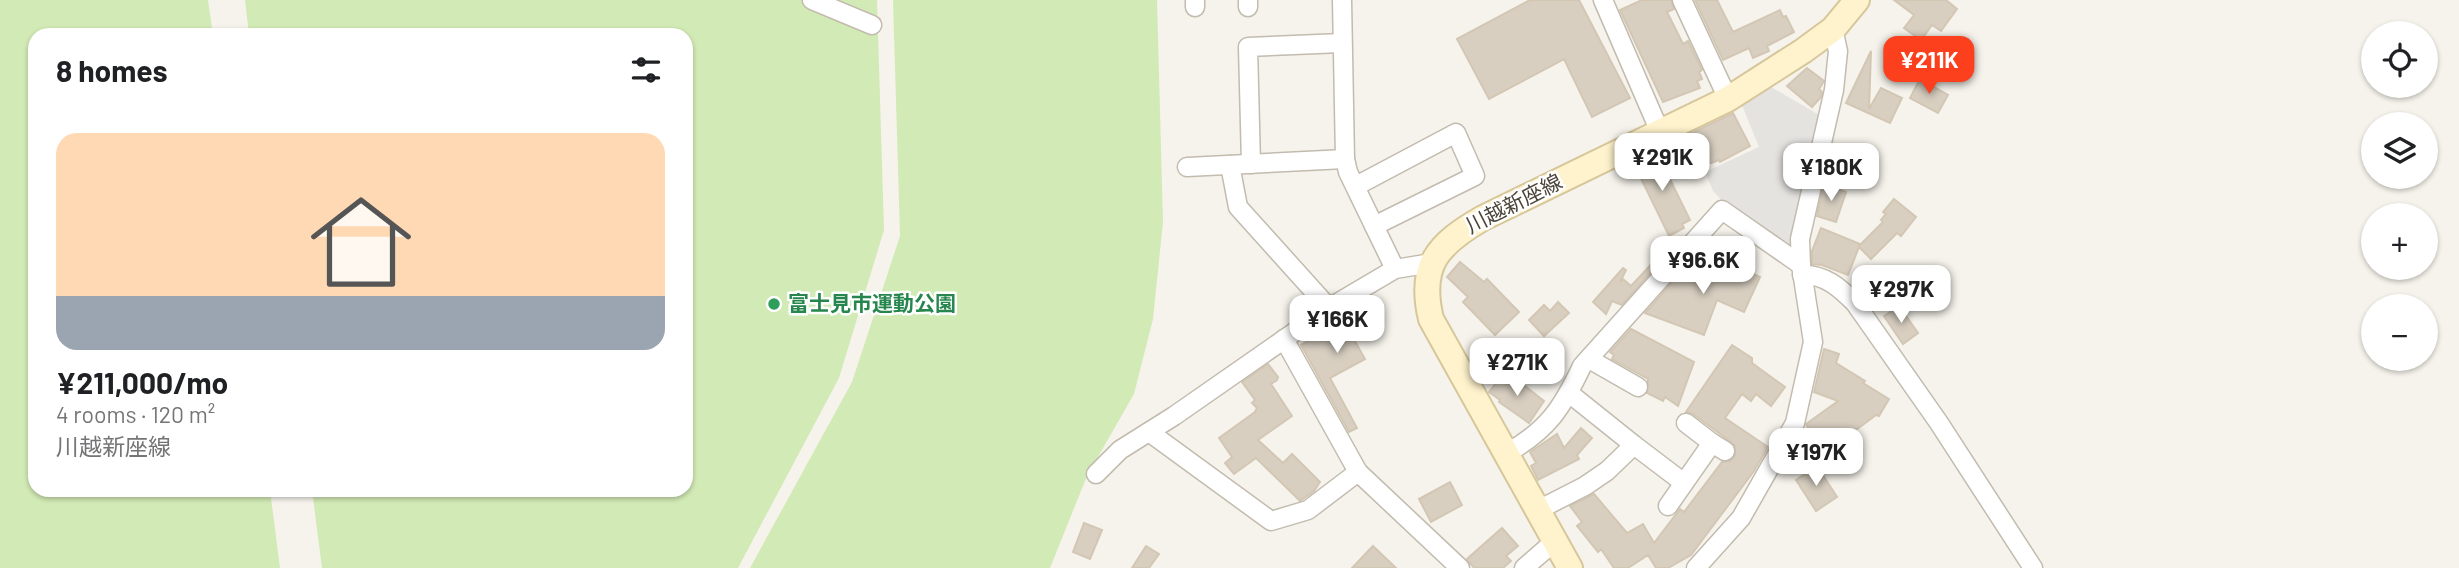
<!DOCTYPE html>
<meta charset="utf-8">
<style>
:root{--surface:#fff;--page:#f2f2f2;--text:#202124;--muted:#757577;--line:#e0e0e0;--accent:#fc3f1d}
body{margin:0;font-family:Barlow,"Noto Sans JP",sans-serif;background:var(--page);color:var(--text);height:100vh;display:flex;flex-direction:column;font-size:26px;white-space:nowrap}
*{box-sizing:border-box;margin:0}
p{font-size:23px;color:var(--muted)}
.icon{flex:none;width:38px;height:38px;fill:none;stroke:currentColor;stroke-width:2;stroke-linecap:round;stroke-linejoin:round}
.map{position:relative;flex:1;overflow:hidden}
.drawer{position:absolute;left:28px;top:28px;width:665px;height:469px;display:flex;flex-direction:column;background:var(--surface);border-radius:21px;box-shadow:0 2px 5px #0004}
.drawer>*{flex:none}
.fabs{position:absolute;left:2361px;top:21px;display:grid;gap:14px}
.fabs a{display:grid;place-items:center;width:77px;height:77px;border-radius:50%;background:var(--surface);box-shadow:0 2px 5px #0004;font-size:35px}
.price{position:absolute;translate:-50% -60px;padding:0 16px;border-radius:14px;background:#fff;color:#222;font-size:23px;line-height:46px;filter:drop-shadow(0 2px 4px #0008)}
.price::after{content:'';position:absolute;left:50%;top:42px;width:21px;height:16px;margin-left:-10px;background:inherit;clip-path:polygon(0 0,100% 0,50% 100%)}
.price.selected{background:var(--accent);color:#fff}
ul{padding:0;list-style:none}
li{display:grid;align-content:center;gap:14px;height:371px;padding:0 28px}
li+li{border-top:2px solid var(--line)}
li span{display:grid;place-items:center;height:217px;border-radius:21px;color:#555}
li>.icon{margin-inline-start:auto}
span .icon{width:126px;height:126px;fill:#fffc;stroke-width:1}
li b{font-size:30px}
h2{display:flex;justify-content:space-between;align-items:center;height:84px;padding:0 28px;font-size:30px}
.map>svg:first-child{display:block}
</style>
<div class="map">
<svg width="2459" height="568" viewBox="0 0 2459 568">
<rect width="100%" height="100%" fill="#f6f3ec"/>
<g fill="#d2eab5">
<polygon points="0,0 208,0 213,35 35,35 35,490 270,490 280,568 0,568"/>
<polygon points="245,0 877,0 884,230 839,378 738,568 322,568 312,490 686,490 686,35 249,35"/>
<polygon points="893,0 1157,0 1163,222 1153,319 1134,394 1087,476 1050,568 750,568 852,382 900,236"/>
</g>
<polygon fill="#e5e3e0" points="1771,87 1821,116 1792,240 1790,244 1784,246 1725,204 1713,191 1705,172 1759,147 1741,103"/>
<g fill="#d8cfc1" stroke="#d3c7b4" stroke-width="2">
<polygon points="1530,0 1579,0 1630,98 1592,117 1564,59 1489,99 1457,39"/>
<polygon points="1642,0 1671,0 1674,9 1667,12 1683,44 1688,41 1702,70 1699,72 1702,79 1697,81 1700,88 1663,102 1620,10"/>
<polygon points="1695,0 1717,0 1733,32 1780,10 1783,17 1786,16 1794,32 1767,46 1769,51 1753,58 1749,48 1723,60"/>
<polygon points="1894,0 1946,0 1957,9 1941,31 1932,25 1921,40 1904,28 1914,15"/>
<polygon points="1905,47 1927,59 1919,73 1897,60"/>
<polygon points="1871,51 1869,109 1881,88 1902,98 1890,123 1846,103"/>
<polygon points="1807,68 1824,81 1819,89 1822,92 1821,97 1812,107 1787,86"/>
<polygon points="1920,79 1948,95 1938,113 1910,98"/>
<polygon points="1733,113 1750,146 1720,162 1719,160 1711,163 1702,162 1690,134"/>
<polygon points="1656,151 1690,220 1682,224 1684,228 1669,236 1633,162"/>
<polygon points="1824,184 1846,192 1836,222 1817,216"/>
<polygon points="1894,199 1916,217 1901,236 1897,233 1871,259 1859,247 1848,275 1822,265 1812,264 1812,251 1821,228 1860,244 1859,246 1883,222 1881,220 1886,214 1883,212"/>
<polygon points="1659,256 1662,260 1622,305 1612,301 1606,314 1593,302 1623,268 1626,270 1620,282 1623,279 1631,286"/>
<polygon points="1694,261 1719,278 1724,264 1733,267 1734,265 1760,277 1744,312 1717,300 1704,335 1645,313 1678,276 1682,281"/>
<polygon points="1460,262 1484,282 1487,279 1519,312 1495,335 1463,302 1468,297 1447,277"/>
<polygon points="1365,300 1373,312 1347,327 1365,359 1330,378 1357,428 1349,432 1301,345 1330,329 1327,323"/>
<polygon points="1558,302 1569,313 1544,336 1529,320 1544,305 1550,311"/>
<polygon points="1899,306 1918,333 1903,344 1884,316"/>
<polygon points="1631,329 1694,362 1678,406 1665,397 1663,401 1647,393 1648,379 1612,359 1614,355 1610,352"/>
<polygon points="1732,345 1752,358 1752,363 1785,387 1771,406 1756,394 1751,401 1742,394 1725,418 1768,447 1754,471 1691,555 1668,568 1656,568 1648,555 1628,568 1614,568 1601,549 1598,552 1577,526 1582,522 1570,506 1594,494 1627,533 1643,524 1654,543 1680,509 1684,512 1722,462 1730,461 1735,456 1735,446 1731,442 1693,414 1686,412"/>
<polygon points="1824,349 1839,354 1836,363 1865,381 1863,383 1889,399 1879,416 1876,415 1809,465 1796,445 1800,437 1810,431 1806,424 1838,401 1814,392"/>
<polygon points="1268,364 1278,377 1277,380 1271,384 1292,416 1258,440 1283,463 1292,454 1320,482 1314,491 1300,501 1256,458 1234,474 1225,463 1232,457 1219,438 1255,412 1257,408 1252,403 1255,400 1242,382"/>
<polygon points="1512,376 1544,401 1529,423 1499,402 1500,400 1489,392 1499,379 1507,384"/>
<polygon points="1581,428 1592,438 1577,455 1579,459 1538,480 1531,466 1536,463 1530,452 1557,434 1564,448"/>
<polygon points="1817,466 1837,497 1816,511 1796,480"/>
<polygon points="1450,482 1462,505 1431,522 1419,499"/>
<polygon points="1084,523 1102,530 1090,559 1073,552"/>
<polygon points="1502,528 1518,546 1506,556 1511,561 1503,568 1474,568 1467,559"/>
<polygon points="1146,546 1159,554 1149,568 1132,568"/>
<polygon points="1373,546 1396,568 1352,568"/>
</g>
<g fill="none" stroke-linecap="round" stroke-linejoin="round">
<g stroke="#c2bbae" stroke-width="21">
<g id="street">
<polyline points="812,0 872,25"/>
<polyline points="1195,0 1195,7"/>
<polyline points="1248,0 1248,7"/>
<polyline points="1342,0 1345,159 1348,172 1395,269"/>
<polyline points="1603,0 1660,132"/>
<polyline points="1682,0 1728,99"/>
<polyline points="1251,164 1248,47 1342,43"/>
<polyline points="1230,165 1238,207 1329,308"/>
<polyline points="1187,167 1345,159"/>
<polyline points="1356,186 1456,133 1475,176 1374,226"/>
<path d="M 1802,275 C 1825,274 1840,288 1855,303 L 1939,423 L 2033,568"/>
<polyline points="1284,339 1358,472 1460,568"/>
<polyline points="1589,359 1638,387"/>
<polyline points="1686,423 1712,443"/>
<polyline points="1149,432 1271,521 1308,510 1358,472"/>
<polyline points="1634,445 1684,483"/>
<path d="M 1507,453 C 1548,430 1562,408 1582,366 L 1722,210 L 1801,265"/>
<polyline points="1096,474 1120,450 1174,416 1329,308 1395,269 1432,263"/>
<polyline points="1668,506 1712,443 1725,451"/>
<polyline points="1538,510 1585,486 1607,471 1634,445 1569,393"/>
<polyline points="1524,568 1555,541"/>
<polyline points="1696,568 1741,518 1795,423 1813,342 1801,265 1800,239 1834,90 1838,51 1833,29"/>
</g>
</g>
<g stroke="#d6c79b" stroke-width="28">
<path id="secondary" d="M 1570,568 L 1431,319 C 1418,265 1438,244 1483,218 L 1728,99 L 1803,51 L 1833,29 L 1857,0"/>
</g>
<use href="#street" stroke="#fff" stroke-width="18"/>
<use href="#secondary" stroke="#fff3cd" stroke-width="24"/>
</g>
<circle fill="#2e9e5b" stroke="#fff" stroke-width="2.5" cx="774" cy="304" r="7"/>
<g text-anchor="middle" stroke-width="5" stroke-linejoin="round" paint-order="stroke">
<g font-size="21" fill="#4b4439" stroke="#fff">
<text transform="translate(1514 204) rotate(-27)" y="7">川越新座線</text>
</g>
<g font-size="21" font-weight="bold" fill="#27864d" stroke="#fff" text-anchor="start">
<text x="788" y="311">富士見市運動公園</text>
</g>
</g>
</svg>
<div class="fabs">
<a><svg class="icon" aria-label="locate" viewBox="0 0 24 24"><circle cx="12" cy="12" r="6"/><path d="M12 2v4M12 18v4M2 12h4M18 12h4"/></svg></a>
<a><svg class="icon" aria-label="layers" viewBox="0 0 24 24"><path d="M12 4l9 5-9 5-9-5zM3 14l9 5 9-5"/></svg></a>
<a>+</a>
<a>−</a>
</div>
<b class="price selected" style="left:1929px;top:96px">¥211K</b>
<b class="price" style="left:1662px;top:193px">¥291K</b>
<b class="price" style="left:1831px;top:203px">¥180K</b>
<b class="price" style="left:1703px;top:296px">¥96.6K</b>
<b class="price" style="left:1901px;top:325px">¥297K</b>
<b class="price" style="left:1337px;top:355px">¥166K</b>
<b class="price" style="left:1517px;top:398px">¥271K</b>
<b class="price" style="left:1816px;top:488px">¥197K</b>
<section class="drawer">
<h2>8 homes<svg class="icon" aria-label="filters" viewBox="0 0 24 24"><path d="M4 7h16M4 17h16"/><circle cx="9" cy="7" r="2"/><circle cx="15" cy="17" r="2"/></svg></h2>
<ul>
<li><span style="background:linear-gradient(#ffd9b3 75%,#9aa5b1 0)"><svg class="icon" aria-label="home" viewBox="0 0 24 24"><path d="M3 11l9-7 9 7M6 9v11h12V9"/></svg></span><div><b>¥211,000/mo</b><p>4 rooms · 120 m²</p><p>川越新座線</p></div></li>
</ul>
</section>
</div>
